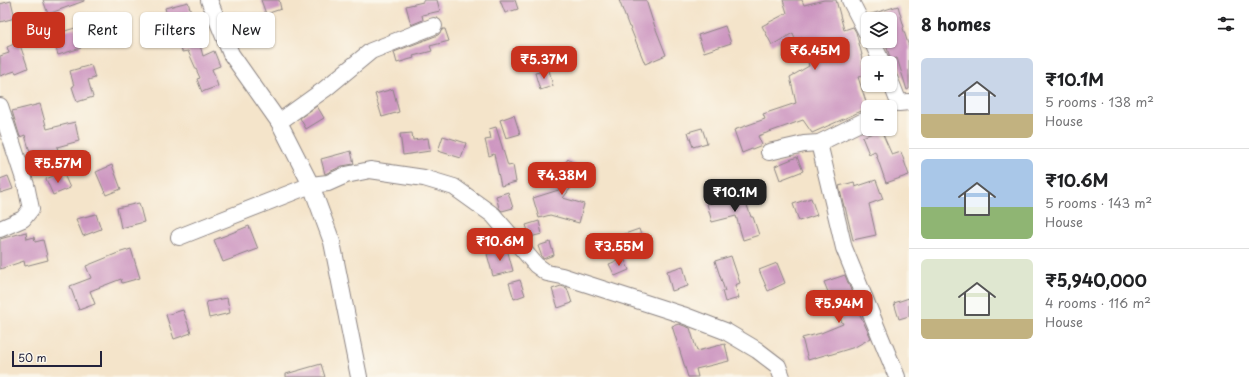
<!DOCTYPE html>
<meta charset="utf-8">
<style>
:root{--surface:#fff;--page:#f2f2f2;--text:#202124;--muted:#757577;--line:#e0e0e0;--accent:#c8321e}
body{margin:0;font-family:"Playpen Sans",sans-serif;background:var(--page);color:var(--text);height:100vh;display:flex;flex-direction:column;font-size:15px;white-space:nowrap}
*{box-sizing:border-box;margin:0}
p{font-size:13px;color:var(--muted)}
.icon{flex:none;width:22px;height:22px;fill:none;stroke:currentColor;stroke-width:2;stroke-linecap:round;stroke-linejoin:round}
.map{position:relative;flex:1;overflow:hidden}
.side{display:flex;flex-direction:column;background:var(--surface);width:340px}
.side>*{flex:none}
.top-card{position:absolute;left:12px;top:12px;width:380px;height:36px;display:flex;gap:8px}
.tools{position:absolute;left:861px;top:12px;display:grid;gap:8px}
.tools a{display:grid;place-items:center;width:36px;height:36px;border-radius:6px;background:var(--surface);box-shadow:0 1px 3px #0004;font-size:20px}
.scale{position:absolute;left:12px;bottom:10px;width:90px;box-sizing:border-box;padding-left:4px;border:2px solid #22223b;border-top:0;font-size:11px;line-height:14px;white-space:nowrap;color:#22223b;-webkit-text-stroke:3px #fbf7ec;paint-order:stroke}
.price{position:absolute;translate:-50% -34px;padding:0 9px;border-radius:8px;background:var(--accent);color:#fff;font-size:13px;line-height:26px;filter:drop-shadow(0 1px 2px #0008)}
.price::after{content:'';position:absolute;left:50%;top:24px;width:12px;height:9px;margin-left:-6px;background:inherit;clip-path:polygon(0 0,100% 0,50% 100%)}
.price.active{background:#222;color:#fff}
ul{padding:0;list-style:none}
li{display:flex;align-items:center;gap:12px;height:100px;padding:0 12px}
li+li{border-top:1px solid var(--line)}
li span{display:grid;place-items:center;flex:none;width:112px;height:80px;border-radius:6px;color:#555}
li>.icon{margin-inline-start:auto}
span .icon{width:48px;height:48px;fill:#fffc;stroke-width:1}
li b{font-size:17px}
h2{display:flex;justify-content:space-between;align-items:center;height:48px;padding:0 12px;font-size:17px}
.chip{padding:0 14px;border-radius:6px;background:var(--surface);box-shadow:0 1px 3px #0004;font-size:14px;line-height:36px}
.chip.active{background:var(--accent);color:#fff}
main{display:flex;flex:1;min-height:0}
.map>svg:first-child{display:block}
</style>
<main>
<div class="map">
<svg width="909" height="377" viewBox="0 0 909 377">
<rect width="100%" height="100%" fill="#fbf7ec"/>
<filter id="ink" filterUnits="userSpaceOnUse"><feTurbulence type="fractalNoise" baseFrequency=".025" numOctaves="2"/><feDisplacementMap in="SourceGraphic" scale="8" xChannelSelector="R" yChannelSelector="G"/><feConvolveMatrix kernelMatrix="1 2 1 2 8 2 1 2 1" color-interpolation-filters="sRGB"/></filter>
<filter id="wash" filterUnits="userSpaceOnUse"><feTurbulence type="fractalNoise" baseFrequency=".012" numOctaves="4" result="noise"/><feDisplacementMap in="SourceGraphic" scale="16" xChannelSelector="R" yChannelSelector="G"/><feGaussianBlur stdDeviation="0.9" result="paint"/><feColorMatrix in="noise" values="0 0 0 0 0 0 0 0 0 0 0 0 0 0 0 0 0 1.4 0 .05"/><feComposite in="paint" operator="in"/></filter>
<g filter="url(#wash)">
<rect width="100%" height="100%" fill="#f4e4ca"/>
<g id="blocks">
<g fill="#cd97c1">
<polygon points="43,0 84,0 84,1 48,14"/>
<polygon points="261,0 279,0 281,9 266,14"/>
<polygon points="423,0 437,0 440,11 422,15 423,20 411,25 406,6 423,2"/>
<polygon points="500,0 515,0 518,9 505,13"/>
<polygon points="619,0 646,0 652,19 666,55 645,64 630,27 629,27"/>
<polygon points="783,0 802,0 804,5 824,0 836,0 844,30 853,27 856,32 862,55 861,55 866,75 858,77 868,108 812,133 803,120 758,136 762,145 742,153 734,130 765,119 763,114 796,103 790,77 809,66 802,38 795,40 793,33 772,45 762,26 787,13"/>
<polygon points="11,1 15,18 0,22 0,4"/>
<polygon points="188,2 203,56 214,51 220,66 212,69 218,86 202,92 197,79 200,78 188,51 182,52 176,28 171,29 165,8"/>
<polygon points="898,6 904,27 903,28 909,47 909,89 907,90 897,58 891,60 885,42 890,41 890,19 870,19 868,15"/>
<polygon points="725,26 731,43 704,52 698,35"/>
<polygon points="75,28 81,48 58,55 52,35"/>
<polygon points="443,29 445,29 449,41 430,46 432,51 413,56 414,58 397,63 394,52 438,35"/>
<polygon points="19,42 28,68 16,73 15,71 0,76 0,56 9,53 7,47"/>
<polygon points="91,65 95,78 88,80 93,97 77,102 72,87 74,86 70,71"/>
<polygon points="549,70 553,86 540,90 535,73"/>
<polygon points="393,89 399,112 382,117 375,94"/>
<polygon points="40,104 47,129 75,122 79,141 57,147 58,151 32,159 25,135 20,137 12,111"/>
<polygon points="317,106 324,118 306,129 300,118"/>
<polygon points="514,115 520,134 506,138 500,120"/>
<polygon points="496,127 508,166 513,165 516,182 501,186 494,154 489,156 485,140 491,139 489,129"/>
<polygon points="702,128 707,143 693,147 688,132"/>
<polygon points="881,130 892,155 901,152 909,175 886,183 875,151 869,154 862,137"/>
<polygon points="412,133 413,140 428,138 430,151 403,155 400,134"/>
<polygon points="443,136 466,143 461,158 438,151"/>
<polygon points="351,151 354,164 342,166 325,174 321,159"/>
<polygon points="797,157 803,171 780,180 775,166"/>
<polygon points="568,159 584,171 563,198 584,204 579,223 550,215 539,218 533,198 565,188 553,179"/>
<polygon points="112,165 121,189 106,195 96,172"/>
<polygon points="63,172 70,188 53,195 46,179"/>
<polygon points="8,176 13,189 0,193 0,179"/>
<polygon points="876,180 883,199 869,204 876,235 853,240 845,207 844,207 839,186 854,182 855,187"/>
<polygon points="741,188 751,217 753,217 759,235 743,240 736,216 712,222 707,204 728,199 726,193"/>
<polygon points="508,192 513,208 502,211 499,208 496,196"/>
<polygon points="811,198 817,215 799,221 793,204"/>
<polygon points="139,203 144,222 121,228 117,208"/>
<polygon points="96,214 101,229 83,236 76,219"/>
<polygon points="539,221 542,234 530,237 526,225"/>
<polygon points="249,226 258,249 223,262 214,240"/>
<polygon points="639,229 645,247 624,253 619,236"/>
<polygon points="26,232 27,239 34,237 35,242 43,240 48,260 25,266 24,261 0,269 0,239"/>
<polygon points="550,242 554,255 543,259 542,257 538,246"/>
<polygon points="131,249 140,278 122,283 121,279 90,291 95,304 79,310 70,286 91,278 86,266 118,253"/>
<polygon points="507,249 513,271 493,276 487,254"/>
<polygon points="731,256 740,283 735,285 739,298 725,302 722,291 725,291 715,261"/>
<polygon points="624,258 629,270 615,276 609,264"/>
<polygon points="777,263 785,283 768,291 759,270"/>
<polygon points="683,266 688,286 672,291 667,271"/>
<polygon points="845,275 854,298 852,298 871,338 855,347 829,355 828,354 808,360 802,338 821,333 843,324 834,307 824,282"/>
<polygon points="520,280 525,295 514,299 509,283"/>
<polygon points="561,286 567,288 572,303 558,308 552,289"/>
<polygon points="227,298 230,313 209,318 206,302"/>
<polygon points="909,298 909,316 899,319 894,303"/>
<polygon points="183,310 191,333 174,339 166,315"/>
<polygon points="679,324 690,328 697,351 725,344 729,361 696,369 698,377 688,377 672,326"/>
<polygon points="321,364 325,377 286,377 286,374"/>
</g>
</g>
</g>
<g filter="url(#ink)">
<use href="#blocks" fill-opacity="0" stroke="#8b8382" stroke-width="1"/>
<g fill="none" stroke-linecap="round" stroke-linejoin="round">
<g stroke="#8b8382" stroke-width="18">
<g id="minor">
<polyline points="209,0 231,54 279,122 311,185 332,242 359,377"/>
<polyline points="850,0 868,35"/>
<polyline points="872,41 882,63"/>
<polyline points="890,80 899,103 909,102"/>
<polyline points="0,106 26,185 31,209 23,219 0,229"/>
<polyline points="279,122 325,89 371,51 434,26"/>
<polyline points="819,143 844,248 897,377"/>
<polyline points="769,152 804,144 819,143 868,119"/>
<polyline points="179,237 311,185 328,183 346,175 370,170 424,178 454,187 493,215 536,265 547,273 562,276 683,315 725,331 757,350 778,366 782,377"/>
</g>
</g>
<use href="#minor" stroke="#fff" stroke-width="16"/>
</g>
</g>
</svg>
<div class="tools">
<a><svg class="icon" aria-label="layers" viewBox="0 0 24 24"><path d="M12 4l9 5-9 5-9-5zM3 14l9 5 9-5"/></svg></a>
<a>+</a>
<a>−</a>
</div>
<div class="scale">50 m</div>
<b class="price" style="left:815px;top:71px">₹6.45M</b>
<b class="price" style="left:544px;top:80px">₹5.37M</b>
<b class="price" style="left:58px;top:184px">₹5.57M</b>
<b class="price" style="left:562px;top:196px">₹4.38M</b>
<b class="price active" style="left:735px;top:213px">₹10.1M</b>
<b class="price" style="left:500px;top:262px">₹10.6M</b>
<b class="price" style="left:619px;top:267px">₹3.55M</b>
<b class="price" style="left:839px;top:324px">₹5.94M</b>
<div class="top-card">
<a class="chip active">Buy</a>
<a class="chip">Rent</a>
<a class="chip">Filters</a>
<a class="chip">New</a>
</div>
</div>
<section class="side">
<h2>8 homes<svg class="icon" aria-label="filters" viewBox="0 0 24 24"><path d="M4 7h16M4 17h16"/><circle cx="9" cy="7" r="2"/><circle cx="15" cy="17" r="2"/></svg></h2>
<ul>
<li><span style="background:linear-gradient(#c9d6e8 70%,#c2b280 0)"><svg class="icon" aria-label="home" viewBox="0 0 24 24"><path d="M3 11l9-7 9 7M6 9v11h12V9"/></svg></span><div><b>₹10.1M</b><p>5 rooms · 138 m²</p><p>House</p></div></li>
<li><span style="background:linear-gradient(#a9c7e8 60%,#8fb573 0)"><svg class="icon" aria-label="home" viewBox="0 0 24 24"><path d="M3 11l9-7 9 7M6 9v11h12V9"/></svg></span><div><b>₹10.6M</b><p>5 rooms · 143 m²</p><p>House</p></div></li>
<li><span style="background:linear-gradient(#dfe7d0 75%,#c2b280 0)"><svg class="icon" aria-label="home" viewBox="0 0 24 24"><path d="M3 11l9-7 9 7M6 9v11h12V9"/></svg></span><div><b>₹5,940,000</b><p>4 rooms · 116 m²</p><p>House</p></div></li>
</ul>
</section>
</main>
